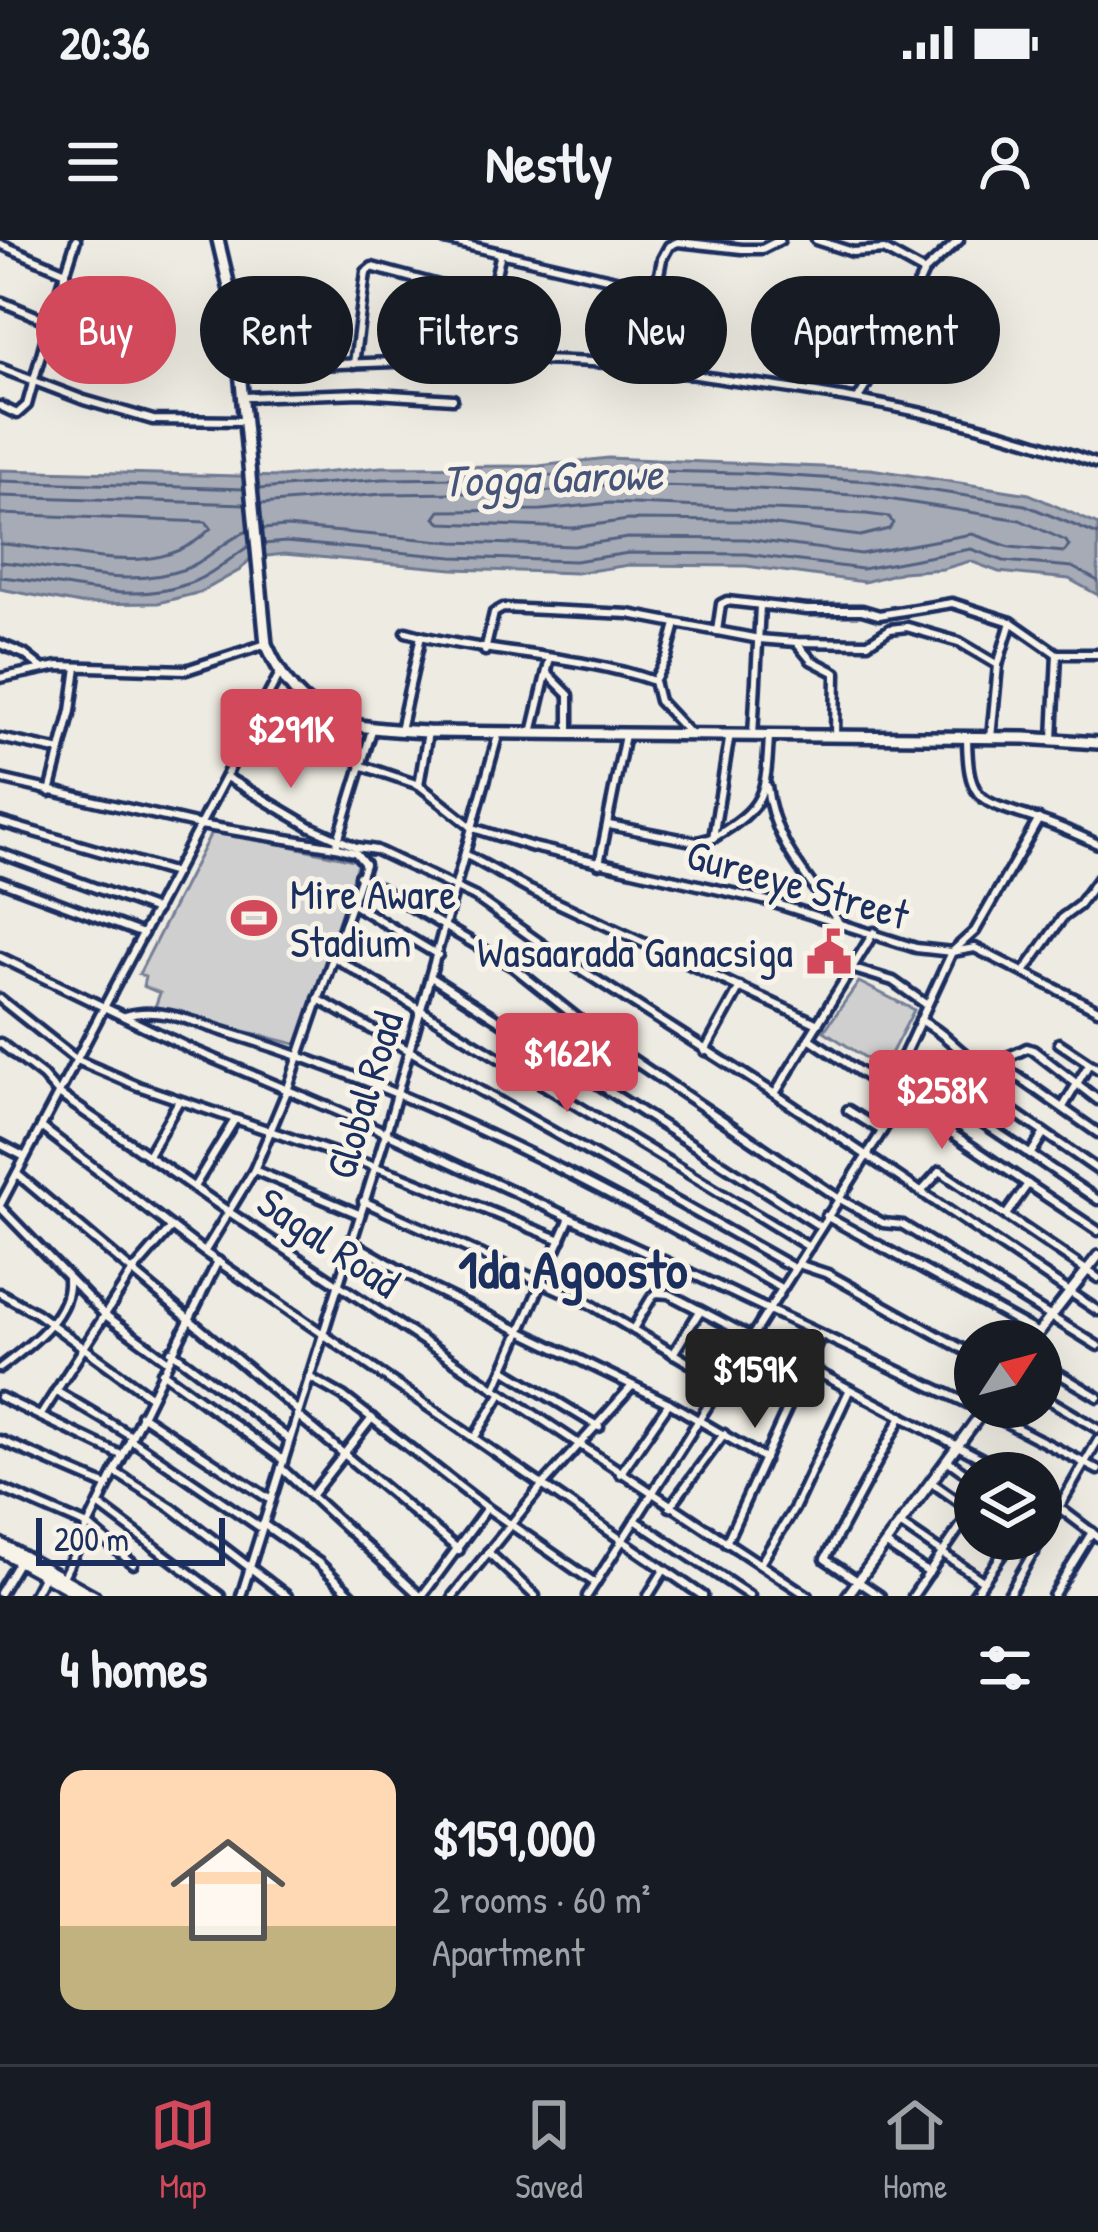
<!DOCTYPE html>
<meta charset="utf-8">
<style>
:root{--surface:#171b24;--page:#242831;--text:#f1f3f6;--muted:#9ea1a6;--line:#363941;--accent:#d1495b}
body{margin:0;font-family:"Patrick Hand",sans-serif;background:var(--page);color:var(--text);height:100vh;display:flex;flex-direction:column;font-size:45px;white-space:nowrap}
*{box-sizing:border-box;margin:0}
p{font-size:39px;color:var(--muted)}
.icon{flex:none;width:66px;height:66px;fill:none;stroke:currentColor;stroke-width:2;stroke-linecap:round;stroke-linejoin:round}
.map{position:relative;height:1356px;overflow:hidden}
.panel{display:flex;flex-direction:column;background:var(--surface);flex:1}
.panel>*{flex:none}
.top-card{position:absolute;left:36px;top:36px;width:1026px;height:108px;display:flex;gap:24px}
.needle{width:78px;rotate:54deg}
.fabs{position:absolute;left:954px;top:1080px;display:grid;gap:24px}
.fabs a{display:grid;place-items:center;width:108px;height:108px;border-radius:50%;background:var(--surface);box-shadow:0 12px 48px #0002;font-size:60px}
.scale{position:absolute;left:36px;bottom:30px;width:189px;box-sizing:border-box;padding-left:12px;border:6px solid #1b2f5e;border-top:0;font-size:33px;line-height:42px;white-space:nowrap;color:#1b2f5e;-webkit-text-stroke:9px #f7f3e8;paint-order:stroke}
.price{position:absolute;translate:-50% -102px;padding:0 27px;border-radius:12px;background:var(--accent);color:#fff;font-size:39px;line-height:78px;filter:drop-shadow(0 3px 6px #0008)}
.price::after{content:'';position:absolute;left:50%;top:72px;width:36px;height:27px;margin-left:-18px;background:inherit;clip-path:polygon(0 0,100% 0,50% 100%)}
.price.current{background:#222;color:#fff}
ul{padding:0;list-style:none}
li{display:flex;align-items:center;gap:36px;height:300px;padding:0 60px}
li span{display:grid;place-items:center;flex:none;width:336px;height:240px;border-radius:24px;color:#555}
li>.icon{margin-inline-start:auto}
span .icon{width:144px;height:144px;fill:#fffc;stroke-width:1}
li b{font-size:51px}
h2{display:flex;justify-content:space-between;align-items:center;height:144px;padding:0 60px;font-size:51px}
.tag{padding:0 42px;border-radius:54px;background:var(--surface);box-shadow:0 12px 48px #0002;font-size:42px;line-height:108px}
.tag.current{background:var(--accent);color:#fff}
.status{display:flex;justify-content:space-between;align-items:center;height:84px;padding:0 60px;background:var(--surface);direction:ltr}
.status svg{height:33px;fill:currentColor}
header{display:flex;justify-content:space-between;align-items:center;height:156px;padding:0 60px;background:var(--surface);font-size:54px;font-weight:700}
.menu{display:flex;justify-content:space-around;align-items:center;height:168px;border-top:3px solid var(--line);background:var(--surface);font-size:33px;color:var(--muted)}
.menu a{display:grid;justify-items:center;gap:6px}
.menu .current{color:var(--accent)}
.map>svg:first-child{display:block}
</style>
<div class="status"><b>20:36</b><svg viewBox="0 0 49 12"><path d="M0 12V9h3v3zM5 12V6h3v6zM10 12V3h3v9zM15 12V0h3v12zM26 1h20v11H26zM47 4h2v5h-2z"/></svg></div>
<header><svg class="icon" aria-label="menu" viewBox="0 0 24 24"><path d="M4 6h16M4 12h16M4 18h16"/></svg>Nestly<svg class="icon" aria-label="person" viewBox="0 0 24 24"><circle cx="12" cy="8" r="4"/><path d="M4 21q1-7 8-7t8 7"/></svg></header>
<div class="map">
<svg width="1098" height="1356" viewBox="0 0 1098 1356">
<rect width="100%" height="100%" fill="#eeebe2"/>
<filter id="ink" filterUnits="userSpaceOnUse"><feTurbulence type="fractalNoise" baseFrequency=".00833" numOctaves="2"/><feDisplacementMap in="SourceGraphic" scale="24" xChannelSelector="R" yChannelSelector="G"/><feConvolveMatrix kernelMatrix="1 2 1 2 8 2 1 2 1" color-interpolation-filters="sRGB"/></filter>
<g filter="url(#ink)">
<g fill="#cfcfcf" stroke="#757f96" stroke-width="3">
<polygon points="213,589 358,621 299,805 161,770 155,767 160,753 143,746 145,737 139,734"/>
<polygon points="859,742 914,770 883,829 824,791"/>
</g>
<polygon fill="#a6abb5" stroke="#6e7992" stroke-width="3" points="608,218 871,229 1029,254 1098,285 1098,355 1069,339 999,332 970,321 943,329 902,332 864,342 746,326 629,325 576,333 453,329 284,314 251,318 240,330 201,352 158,363 80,364 0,349 0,230 282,237 381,227 539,226"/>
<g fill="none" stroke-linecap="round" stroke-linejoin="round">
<g stroke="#536181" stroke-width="3">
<polyline points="0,241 244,249"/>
<polyline points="259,249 382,239 540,237 609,230 743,233 870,241 1025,265 1098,295"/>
<polyline points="0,256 245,264"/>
<polygon points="610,263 866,274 889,277 893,283 889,289 860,296 746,281 628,280 573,288 441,283 435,278 440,271 542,270"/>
<polyline points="260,264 383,254 541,252 610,245 742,248 869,256 1020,280 1066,301 1069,306 1064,312 1010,307 972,294 861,314 746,299 628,298 574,306 454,302 286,287 263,289"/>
<path d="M 0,274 L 206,282 L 211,288 C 156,346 69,307 0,304"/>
<polyline points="264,304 285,302 453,317 575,321 629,313 746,314 862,329 971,309 1004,321 1072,327 1098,341"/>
<path d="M 0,322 C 62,326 121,351 185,329 C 208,321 225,299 248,291"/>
<path d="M 0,337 C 64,342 132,368 195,341 C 214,333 232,317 249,306"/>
</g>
<g stroke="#1b2f5e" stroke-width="15">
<g id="street">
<path d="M 445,0 L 624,42 C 661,60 651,93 649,128"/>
<polyline points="816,0 853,12 884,10 924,32"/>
<polyline points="0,4 66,32"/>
<polyline points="0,61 50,82 76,0"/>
<polyline points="652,70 662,19 669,6 678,2 742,9 762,9 780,0"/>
<polyline points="473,121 490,80 490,59 501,13"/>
<polyline points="354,124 366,32 372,27 490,59"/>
<polyline points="0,128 84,160 153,180 245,181"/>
<path d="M 241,128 C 362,124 485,115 607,123 C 652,127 697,136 742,142 C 863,158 983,181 1098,224"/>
<polyline points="243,157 361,153 453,159"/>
<polyline points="859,157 892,103 924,32 959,0"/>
<polyline points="0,166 17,174 27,165 50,82"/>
<polyline points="676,384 667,417 654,441 659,461 688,492"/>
<polyline points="717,391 721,364 727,361 807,370 862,370 879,375 952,363 1011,382 1057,414 1098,414"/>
<path d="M 406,392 C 488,415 574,413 654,441"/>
<polyline points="796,402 811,420 836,433 835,497"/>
<polyline points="0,404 24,414 42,428"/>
<polyline points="485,411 494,373 503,368 629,374 759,399 796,402 868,403 890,389 907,387 959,402 998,425"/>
<polyline points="547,433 569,455 569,494"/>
<polyline points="0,438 58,426 186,430 266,404"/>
<polyline points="400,490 421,396"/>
<polyline points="532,493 550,418"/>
<polyline points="753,496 760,366"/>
<polyline points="0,498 61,511"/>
<path d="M 967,498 C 968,564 980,560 1036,579 C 1057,585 1078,595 1098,604"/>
<polyline points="991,498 998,425 1011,382"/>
<polyline points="1053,499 1057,414"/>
<polyline points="360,525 419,545 473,588 533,607 768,661 916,708 952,712 975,708 1098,770"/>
<polyline points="226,537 311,587 356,607 376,610 475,657 547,708 775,854 1098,1071"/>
<polyline points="0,539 200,585 336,607"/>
<polyline points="419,545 428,492"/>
<path d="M 767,546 C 773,604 809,637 839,683"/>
<polyline points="50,552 71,471 77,427"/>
<polyline points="0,582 175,633"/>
<polyline points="609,585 697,602 713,598 730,494"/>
<path d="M 713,598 C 765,567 766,555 769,496"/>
<polyline points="0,613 156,670"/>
<polyline points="465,614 530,650 818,784"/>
<polyline points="599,624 625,495"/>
<polyline points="359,636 512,726 611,805 838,958 883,983 903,985 1098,1106"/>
<polyline points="0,641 143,694"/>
<polyline points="351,663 438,715"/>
<polyline points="332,716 809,1007"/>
<polyline points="0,717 191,809 354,878 703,1039 984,1171 1098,1230"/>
<polyline points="854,729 893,741 927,765"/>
<polyline points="1024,732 1063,677 1078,666 1098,639"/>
<polyline points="431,737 821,987"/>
<polyline points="0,759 77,820 138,846 399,935 561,1000"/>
<polyline points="318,759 794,1028"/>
<path d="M 125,776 C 160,765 198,784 232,794 C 427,854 605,948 781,1048"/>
<path d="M 920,780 C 970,806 963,841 1027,808 L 1033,810 L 1098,860"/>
<polyline points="809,798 1098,991"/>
<polyline points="0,803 43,836 59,854 229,972 808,1356"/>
<polyline points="1059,803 1098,829"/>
<polyline points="705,811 740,747"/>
<polyline points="973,819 969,834 979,848 1098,930"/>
<polyline points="998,823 1098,893"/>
<polyline points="900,827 1098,960"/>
<polyline points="592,836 611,805"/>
<polyline points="888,850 952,712 975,691 1039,579"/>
<polyline points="776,852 874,692"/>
<polyline points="1063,867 1089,824"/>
<polyline points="848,870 882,891"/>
<polyline points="41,887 204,1012 703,1356"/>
<polyline points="0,904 25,917"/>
<polyline points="148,915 179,861"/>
<polyline points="1030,915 1044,893"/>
<polyline points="254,930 359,974"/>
<polyline points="17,934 298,1171"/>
<polyline points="194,947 234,881"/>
<polyline points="922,951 940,931 1098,1038"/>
<polyline points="363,961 590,1064 723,1143"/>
<polyline points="0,965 280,433"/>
<polyline points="0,967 104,1074 167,1120"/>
<polyline points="1006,975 1028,944"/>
<polyline points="826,976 1038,1093"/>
<polyline points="350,1001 435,1050 669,1163 765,1219"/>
<polyline points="205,1011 254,930 287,851 365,624 356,613 336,607 372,490"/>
<polyline points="798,1024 828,1034 975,1116"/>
<polyline points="0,1053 36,1073 150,1156"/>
<polyline points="633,1089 652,1057 656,1053 669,1054 1009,1233"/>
<polyline points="171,1111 289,1199"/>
<polyline points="673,1114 700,1071"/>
<polyline points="1041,1123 1098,1157"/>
<path d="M 0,1128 C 27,1107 71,1077 68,1039"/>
<polyline points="505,1130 599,1187"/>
<polyline points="162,1132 283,1220"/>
<polyline points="309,1137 343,1156 487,1268 595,1343"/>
<polyline points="495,1149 569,980"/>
<polyline points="56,1151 130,1195"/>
<polyline points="1041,1155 1098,1189"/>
<polyline points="0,1157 121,1215"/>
<polyline points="41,1175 131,1034 172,987"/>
<polyline points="141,1175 271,1260"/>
<polyline points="297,1175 459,1310"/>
<polyline points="475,1197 501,1154"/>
<polyline points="130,1199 261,1288"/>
<polyline points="0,1200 107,1246"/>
<polyline points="947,1220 975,1240"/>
<polyline points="281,1228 420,1356"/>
<polyline points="115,1232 172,1268 287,1356"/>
<polyline points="620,1234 669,1163"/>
<polyline points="931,1242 975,1273"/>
<polyline points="0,1248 90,1287 133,1324"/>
<polyline points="1041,1254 1098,1297"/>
<polyline points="311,1256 372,1178"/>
<polyline points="100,1266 220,1356"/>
<polyline points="670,1267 724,1194"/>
<polyline points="635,1280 750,1356"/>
<polyline points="263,1284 319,1323 353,1356"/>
<polyline points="900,1284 983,1341"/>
<polyline points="1014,1299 1034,1313"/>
<polyline points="726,1303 821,1095"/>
<polyline points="885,1304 929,1333"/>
<polyline points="488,1312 535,1356"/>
<polyline points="760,1324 794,1269 849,1151"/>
<polyline points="61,1341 218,1021"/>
<polyline points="0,1353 19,1321"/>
<polyline points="33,1356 44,1335"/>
<polyline points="241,1356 386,893 499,492"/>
<polyline points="422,1356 487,1268"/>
<polyline points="453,1356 541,1247 631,1147"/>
<polyline points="587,1356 902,860"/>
<polyline points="648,1356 664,1330"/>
<polyline points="880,1356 825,1319 902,1176"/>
<polyline points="913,1356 975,1265"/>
<polyline points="973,1356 1013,1299"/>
<polyline points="1008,1356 1098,1200"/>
<polyline points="1053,1356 1092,1292"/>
</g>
</g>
<g stroke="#1b2f5e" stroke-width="16">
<g id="secondary">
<polyline points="1032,1101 1098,1016"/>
<polyline points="0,1303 95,1356"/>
<polyline points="0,1311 81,1356"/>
<polyline points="847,1356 986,1167"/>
</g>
</g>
<g stroke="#1b2f5e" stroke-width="18">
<path id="primary" d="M 218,0 L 234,68 L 266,404 C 302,486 348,488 428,492 L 1025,498 L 1098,503"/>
</g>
<use href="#street" stroke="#f7f3e8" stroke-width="6"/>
<use href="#secondary" stroke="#f7f3e8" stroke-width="8"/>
<use href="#primary" stroke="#f7f3e8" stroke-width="9"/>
</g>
</g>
<defs>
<g id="stadium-bare" transform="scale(3.6)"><path d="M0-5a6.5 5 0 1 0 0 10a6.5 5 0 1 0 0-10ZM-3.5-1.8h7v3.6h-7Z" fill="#d1495b" stroke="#f7f3e8" stroke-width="2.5" paint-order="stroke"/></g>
<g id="civic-bare" transform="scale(3.6)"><path d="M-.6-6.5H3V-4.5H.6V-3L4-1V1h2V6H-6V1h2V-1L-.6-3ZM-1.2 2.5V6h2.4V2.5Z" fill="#d1495b" stroke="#f7f3e8" stroke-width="2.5" paint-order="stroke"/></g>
</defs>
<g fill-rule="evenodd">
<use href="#stadium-bare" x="254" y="678"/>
<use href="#civic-bare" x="829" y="712"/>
</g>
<g text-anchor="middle" stroke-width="10" stroke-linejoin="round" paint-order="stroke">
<g font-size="42" fill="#1b2f5e" stroke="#f7f3e8">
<text transform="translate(798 644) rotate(16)" y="15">Gureeye Street</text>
<text transform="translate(364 855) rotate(-73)" y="15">Global Road</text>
<text transform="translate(329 1002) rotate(34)" y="15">Sagal Road</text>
</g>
<g font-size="42" fill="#1b2f5e" stroke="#f7f3e8" text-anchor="start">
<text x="290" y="669">Mire Aware<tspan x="290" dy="48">Stadium</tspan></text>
<text x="793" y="727" text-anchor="end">Wasaarada Ganacsiga</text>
</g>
<g font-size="45" font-style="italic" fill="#455478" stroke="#f7f3e8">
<text transform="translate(552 237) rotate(-2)" y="16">Togga Garowe</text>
</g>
<g font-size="54" font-weight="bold" fill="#1b2f5e" stroke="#f7f3e8">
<text x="573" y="1048">1da Agoosto</text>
</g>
</g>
</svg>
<div class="fabs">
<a><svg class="needle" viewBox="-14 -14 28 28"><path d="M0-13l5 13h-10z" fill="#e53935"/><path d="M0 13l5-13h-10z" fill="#9ea1a6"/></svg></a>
<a><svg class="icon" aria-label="layers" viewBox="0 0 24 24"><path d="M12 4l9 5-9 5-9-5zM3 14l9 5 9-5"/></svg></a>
</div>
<div class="scale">200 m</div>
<b class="price" style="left:291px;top:551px">$291K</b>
<b class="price" style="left:567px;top:875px">$162K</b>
<b class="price" style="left:942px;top:912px">$258K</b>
<b class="price current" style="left:755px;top:1191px">$159K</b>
<div class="top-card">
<a class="tag current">Buy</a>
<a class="tag">Rent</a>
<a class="tag">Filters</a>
<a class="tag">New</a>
<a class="tag">Apartment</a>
</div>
</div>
<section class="panel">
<h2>4 homes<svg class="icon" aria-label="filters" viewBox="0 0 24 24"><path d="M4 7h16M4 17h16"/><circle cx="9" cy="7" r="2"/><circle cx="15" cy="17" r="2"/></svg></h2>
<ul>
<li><span style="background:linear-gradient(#ffd9b3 65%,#c2b280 0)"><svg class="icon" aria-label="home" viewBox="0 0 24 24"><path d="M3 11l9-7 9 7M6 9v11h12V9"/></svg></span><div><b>$159,000</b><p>2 rooms · 60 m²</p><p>Apartment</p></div></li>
</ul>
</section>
<nav class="menu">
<a class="current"><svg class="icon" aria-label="map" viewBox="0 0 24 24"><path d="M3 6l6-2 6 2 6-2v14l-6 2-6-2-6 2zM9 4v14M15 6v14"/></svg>Map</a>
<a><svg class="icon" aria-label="saved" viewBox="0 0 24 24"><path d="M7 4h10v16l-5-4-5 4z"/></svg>Saved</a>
<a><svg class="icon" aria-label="home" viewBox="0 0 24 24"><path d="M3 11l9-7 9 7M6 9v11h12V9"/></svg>Home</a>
</nav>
